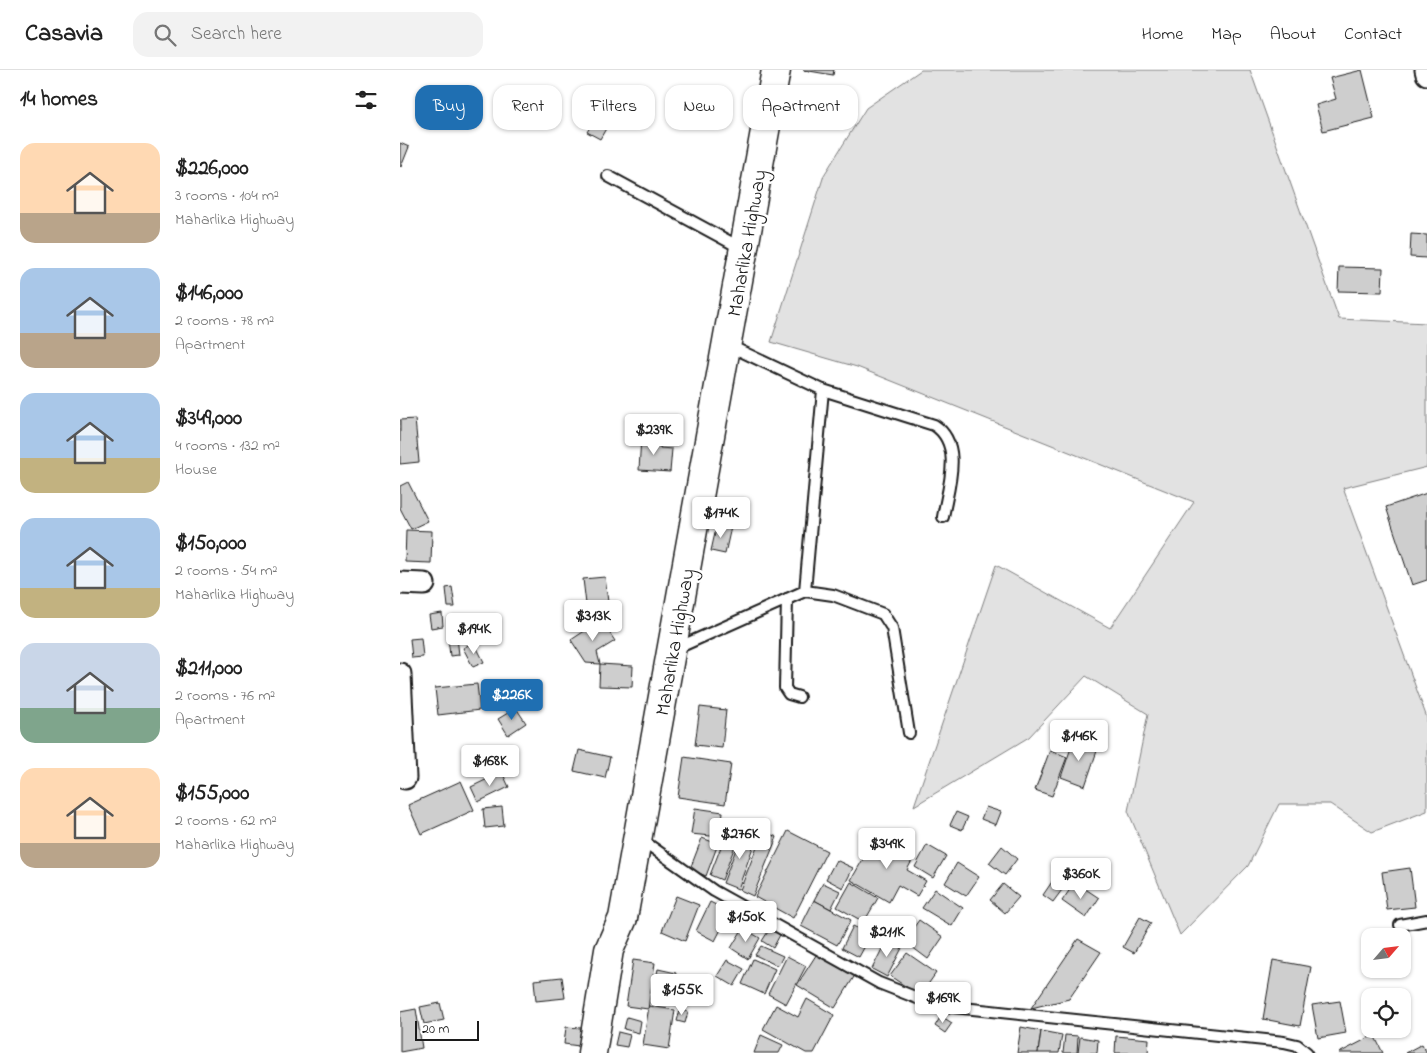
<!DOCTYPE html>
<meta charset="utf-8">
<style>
:root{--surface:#fff;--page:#f2f2f2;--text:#222;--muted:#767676;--line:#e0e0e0;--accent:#1f6fb2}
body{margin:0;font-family:"Indie Flower",sans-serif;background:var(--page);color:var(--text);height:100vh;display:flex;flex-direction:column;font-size:19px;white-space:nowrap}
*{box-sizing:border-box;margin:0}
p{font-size:16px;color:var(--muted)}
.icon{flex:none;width:28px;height:28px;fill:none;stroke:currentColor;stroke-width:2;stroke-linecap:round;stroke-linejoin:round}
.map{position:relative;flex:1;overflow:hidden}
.sheet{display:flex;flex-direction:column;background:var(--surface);width:400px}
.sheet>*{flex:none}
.hud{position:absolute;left:15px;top:15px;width:475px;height:45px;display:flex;gap:10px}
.needle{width:32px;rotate:62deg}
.controls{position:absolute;left:961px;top:858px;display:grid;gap:10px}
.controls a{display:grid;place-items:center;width:50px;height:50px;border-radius:10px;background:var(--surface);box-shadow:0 1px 4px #0004;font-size:25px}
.scale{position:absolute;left:15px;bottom:12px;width:64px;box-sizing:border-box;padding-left:5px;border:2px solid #1c1c1c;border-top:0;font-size:14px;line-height:18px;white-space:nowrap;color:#1c1c1c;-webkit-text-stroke:4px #fff;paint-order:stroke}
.price{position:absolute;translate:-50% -42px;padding:0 11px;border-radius:5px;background:#fff;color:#222;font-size:16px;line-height:32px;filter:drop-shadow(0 1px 2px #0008)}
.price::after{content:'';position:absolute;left:50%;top:30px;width:15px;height:11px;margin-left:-8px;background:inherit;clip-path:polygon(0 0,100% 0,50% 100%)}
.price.on{background:var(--accent);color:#fff}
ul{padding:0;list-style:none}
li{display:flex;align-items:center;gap:15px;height:125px;padding:0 20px}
li span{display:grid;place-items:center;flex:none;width:140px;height:100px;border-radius:15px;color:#555}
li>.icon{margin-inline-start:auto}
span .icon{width:60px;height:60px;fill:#fffc;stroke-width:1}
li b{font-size:21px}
h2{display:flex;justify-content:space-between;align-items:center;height:60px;padding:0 20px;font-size:21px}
.chip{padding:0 18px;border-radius:15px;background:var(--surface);box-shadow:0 1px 4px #0004;font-size:18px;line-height:45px}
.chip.on{background:var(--accent);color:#fff}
header{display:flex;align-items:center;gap:30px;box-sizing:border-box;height:70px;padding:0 25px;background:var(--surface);border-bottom:1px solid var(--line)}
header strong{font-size:24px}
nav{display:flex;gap:28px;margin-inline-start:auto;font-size:18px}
.search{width:350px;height:45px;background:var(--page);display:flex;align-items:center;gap:12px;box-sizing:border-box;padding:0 18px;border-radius:15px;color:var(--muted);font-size:19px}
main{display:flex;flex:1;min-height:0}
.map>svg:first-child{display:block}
</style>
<header>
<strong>Casavia</strong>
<div class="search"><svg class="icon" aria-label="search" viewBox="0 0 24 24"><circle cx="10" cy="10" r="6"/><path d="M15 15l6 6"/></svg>Search here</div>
<nav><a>Home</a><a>Map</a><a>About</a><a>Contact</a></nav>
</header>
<main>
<section class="sheet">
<h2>14 homes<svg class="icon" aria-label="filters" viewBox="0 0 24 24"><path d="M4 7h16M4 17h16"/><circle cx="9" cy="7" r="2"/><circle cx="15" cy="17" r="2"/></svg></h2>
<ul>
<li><span style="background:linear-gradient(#ffd9b3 70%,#b9a48a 0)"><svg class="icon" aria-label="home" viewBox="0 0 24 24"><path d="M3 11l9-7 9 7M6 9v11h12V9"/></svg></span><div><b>$226,000</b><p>3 rooms · 104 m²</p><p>Maharlika Highway</p></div></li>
<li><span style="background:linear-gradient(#a9c7e8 65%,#b9a48a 0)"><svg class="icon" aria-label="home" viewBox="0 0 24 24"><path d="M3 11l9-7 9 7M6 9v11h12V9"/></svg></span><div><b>$146,000</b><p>2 rooms · 78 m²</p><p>Apartment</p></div></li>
<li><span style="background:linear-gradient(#a9c7e8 65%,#c2b280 0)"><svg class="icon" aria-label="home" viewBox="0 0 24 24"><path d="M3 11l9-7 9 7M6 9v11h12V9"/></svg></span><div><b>$349,000</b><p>4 rooms · 132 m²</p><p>House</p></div></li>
<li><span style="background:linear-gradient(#a9c7e8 70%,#c2b280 0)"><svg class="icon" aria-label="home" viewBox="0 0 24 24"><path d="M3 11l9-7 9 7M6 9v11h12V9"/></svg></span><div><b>$150,000</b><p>2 rooms · 54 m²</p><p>Maharlika Highway</p></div></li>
<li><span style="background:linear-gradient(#c9d6e8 65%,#7fa58c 0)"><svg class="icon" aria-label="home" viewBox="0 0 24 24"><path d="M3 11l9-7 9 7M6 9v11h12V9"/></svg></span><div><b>$211,000</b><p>2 rooms · 76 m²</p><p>Apartment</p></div></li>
<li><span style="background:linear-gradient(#ffd9b3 75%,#b9a48a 0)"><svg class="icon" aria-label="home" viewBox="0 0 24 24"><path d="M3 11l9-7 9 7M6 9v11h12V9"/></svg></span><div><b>$155,000</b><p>2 rooms · 62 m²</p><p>Maharlika Highway</p></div></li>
</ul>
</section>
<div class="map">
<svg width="1027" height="983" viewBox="0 0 1027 983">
<rect width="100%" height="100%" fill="#fff"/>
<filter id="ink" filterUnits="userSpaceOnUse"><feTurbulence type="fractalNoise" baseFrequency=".02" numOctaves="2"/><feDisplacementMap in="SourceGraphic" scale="10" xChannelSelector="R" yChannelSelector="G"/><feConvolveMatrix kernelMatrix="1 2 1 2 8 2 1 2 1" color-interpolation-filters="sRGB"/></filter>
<g filter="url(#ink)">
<polygon fill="#e2e2e2" stroke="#7f7f7f" points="521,0 850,0 939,249 1027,253 1027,397 943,418 1027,648 1027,741 972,762 930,734 879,734 848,796 780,865 728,741 748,644 686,606 629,667 514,736 596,495 710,558 794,432 457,297 371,272 424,105 466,38"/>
<g fill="#cecece" stroke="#1c1c1c">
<polygon points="403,0 434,0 433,5"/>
<polygon points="962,0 974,48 923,61 916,35 936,29 930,8"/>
<polygon points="195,49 208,55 200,69 187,62"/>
<polygon points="0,73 9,77 1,97 0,96"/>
<polygon points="1011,164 1027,165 1027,188 1010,187"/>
<polygon points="939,197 983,198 982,222 938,221"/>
<polygon points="15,349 19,392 0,394 0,350"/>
<polygon points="241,367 261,369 260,378 272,379 270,402 239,400"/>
<polygon points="8,412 28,451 11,459 0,438 0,416"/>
<polygon points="1027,423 1027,510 1012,515 986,437"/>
<polygon points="317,454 331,457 325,484 311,481"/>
<polygon points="6,460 32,461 31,493 5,492"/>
<polygon points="205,507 208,532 186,534 183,509"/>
<polygon points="52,517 55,537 48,537 46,518"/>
<polygon points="42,543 43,556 31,558 29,545"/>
<polygon points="201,550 215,571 197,582 200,594 186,593 171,570"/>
<polygon points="57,567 59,585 50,586 48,568"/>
<polygon points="21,568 23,587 12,588 10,569"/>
<polygon points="74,572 84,592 73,597 63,578"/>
<polygon points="200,594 233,596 232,617 199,616"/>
<polygon points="77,614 80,640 38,645 35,618"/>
<polygon points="300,637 326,640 322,678 295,675"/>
<polygon points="116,638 126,653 108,665 98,649"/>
<polygon points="674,669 698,678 685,716 661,707"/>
<polygon points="179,680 210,687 205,708 174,701"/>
<polygon points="650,680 667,687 652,726 635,720"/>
<polygon points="284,687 331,694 325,734 278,727"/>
<polygon points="102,702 109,717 78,732 71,717"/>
<polygon points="61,711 74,740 21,764 8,735"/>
<polygon points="102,737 104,756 85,758 83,739"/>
<polygon points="586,737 601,742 596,755 581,749"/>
<polygon points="295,738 323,742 320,767 291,764"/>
<polygon points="556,742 568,747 562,760 550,755"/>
<polygon points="328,759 340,763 322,810 310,805"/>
<polygon points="343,761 357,766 338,819 323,813"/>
<polygon points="363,761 377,767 353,826 340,820"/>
<polygon points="388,761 427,781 393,848 355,827"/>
<polygon points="478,763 515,785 507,800 526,811 517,826 498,815 489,832 451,810"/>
<polygon points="302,768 318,774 306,806 290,799"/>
<polygon points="527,775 546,786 533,808 515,797"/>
<polygon points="602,776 617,789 605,805 589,793"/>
<polygon points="436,790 453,798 443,818 426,809"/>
<polygon points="557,793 579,807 566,826 545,813"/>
<polygon points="662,797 673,805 653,832 643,825"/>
<polygon points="1010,798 1015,837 987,840 982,802"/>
<polygon points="451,812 478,828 464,852 437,837"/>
<polygon points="675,812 699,828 686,848 662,831"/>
<polygon points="423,813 440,821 431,839 414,830"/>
<polygon points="603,814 619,827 605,843 590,830"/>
<polygon points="535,819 563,838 552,856 522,838"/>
<polygon points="276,826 299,835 285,871 262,861"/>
<polygon points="414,830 451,850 437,875 401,856"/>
<polygon points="310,832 330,842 315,871 296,861"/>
<polygon points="740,847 751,853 734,883 723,877"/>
<polygon points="519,850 543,867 528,889 504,871"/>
<polygon points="453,856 471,865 459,887 442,878"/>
<polygon points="371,857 381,863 373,878 362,871"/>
<polygon points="343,858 360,868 348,889 331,878"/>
<polygon points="487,869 502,878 487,907 472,899"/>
<polygon points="678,869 701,882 669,929 631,938"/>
<polygon points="361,876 383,886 378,896 355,885"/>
<polygon points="418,882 457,902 435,938 397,915"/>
<polygon points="507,883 536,903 520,926 490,906"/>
<polygon points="387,886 406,896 386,934 368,924"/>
<polygon points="353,889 375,899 364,924 342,914"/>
<polygon points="233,890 255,893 248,939 226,936"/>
<polygon points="327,890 344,899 334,916 317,906"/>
<polygon points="873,890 911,897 900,956 863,949"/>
<polygon points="258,899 276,903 270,931 252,927"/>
<polygon points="162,907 165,928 136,931 134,910"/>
<polygon points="281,911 297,917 292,933 276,927"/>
<polygon points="407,929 434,945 414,983 406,983 363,959 376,935 398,947"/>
<polygon points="940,931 946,963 918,968 912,935"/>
<polygon points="40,933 44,950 24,954 20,937"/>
<polygon points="249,936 275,940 269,979 243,975"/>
<polygon points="16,939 22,978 0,982 0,942"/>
<polygon points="280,940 288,942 285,953 277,951"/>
<polygon points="541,946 552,953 545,963 535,956"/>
<polygon points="227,947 241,951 239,963 224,959"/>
<polygon points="166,957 181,958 179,976 164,974"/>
<polygon points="621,957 641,961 638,983 617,983"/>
<polygon points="641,961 662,965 659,983 638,983"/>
<polygon points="218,962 230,965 227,977 215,975"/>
<polygon points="361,965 383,975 379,983 354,983"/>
<polygon points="665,965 678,966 677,983 663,983"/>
<polygon points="974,965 983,983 939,983"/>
<polygon points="716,966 749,969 748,983 715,983"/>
<polygon points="680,967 698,970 697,983 678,983"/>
<polygon points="1022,974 1027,983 1005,983"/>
</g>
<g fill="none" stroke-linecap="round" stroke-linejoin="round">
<g stroke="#1c1c1c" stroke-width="14">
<g id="service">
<polyline points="208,106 341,178"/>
<polyline points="328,275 423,320 405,521"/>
<path d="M 423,320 L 534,355 C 564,374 548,418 543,447"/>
<polyline points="387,529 385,618 389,624 399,627"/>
<polyline points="275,579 405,521 433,525 483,544 492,558 509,663"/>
<polyline points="239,768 314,821 479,913 535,935 884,972 897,975 907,983"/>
<polyline points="1000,855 1027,850"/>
</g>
</g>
<g stroke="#1c1c1c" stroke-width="25">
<g id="minor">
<polyline points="1026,0 1027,4"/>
<polyline points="0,513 24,514"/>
<polyline points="0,604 5,708"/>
</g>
</g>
<g stroke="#1c1c1c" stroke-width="31">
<polyline id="trunk" points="192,983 209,880 223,848 376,0"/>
</g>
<use href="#service" stroke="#fff" stroke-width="10"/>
<use href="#minor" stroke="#fff" stroke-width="21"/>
<use href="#trunk" stroke="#fff" stroke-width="28"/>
</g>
</g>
<g text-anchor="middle" stroke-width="5" stroke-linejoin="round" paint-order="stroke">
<g font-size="20" fill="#1c1c1c" stroke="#fff">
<text transform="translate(346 173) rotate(-80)" y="7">Maharlika Highway</text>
<text transform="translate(274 572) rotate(-80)" y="7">Maharlika Highway</text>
</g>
</g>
</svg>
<div class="controls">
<a><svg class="needle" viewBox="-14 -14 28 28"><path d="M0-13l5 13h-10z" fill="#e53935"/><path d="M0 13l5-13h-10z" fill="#767676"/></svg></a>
<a><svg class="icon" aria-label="locate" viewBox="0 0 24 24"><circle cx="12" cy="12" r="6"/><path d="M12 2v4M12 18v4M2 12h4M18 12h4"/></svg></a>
</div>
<div class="scale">20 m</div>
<b class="price" style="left:254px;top:386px">$239K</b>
<b class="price" style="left:321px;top:469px">$174K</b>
<b class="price" style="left:193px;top:572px">$313K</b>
<b class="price" style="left:74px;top:585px">$194K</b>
<b class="price on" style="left:112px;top:651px">$226K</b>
<b class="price" style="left:679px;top:692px">$146K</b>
<b class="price" style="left:90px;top:717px">$168K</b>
<b class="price" style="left:340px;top:790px">$276K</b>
<b class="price" style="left:487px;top:800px">$349K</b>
<b class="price" style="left:681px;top:830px">$360K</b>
<b class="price" style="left:346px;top:873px">$150K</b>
<b class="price" style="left:487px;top:888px">$211K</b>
<b class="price" style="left:282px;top:946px">$155K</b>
<b class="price" style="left:543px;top:954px">$169K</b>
<div class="hud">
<a class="chip on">Buy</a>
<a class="chip">Rent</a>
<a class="chip">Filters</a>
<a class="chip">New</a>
<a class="chip">Apartment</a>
</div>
</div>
</main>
